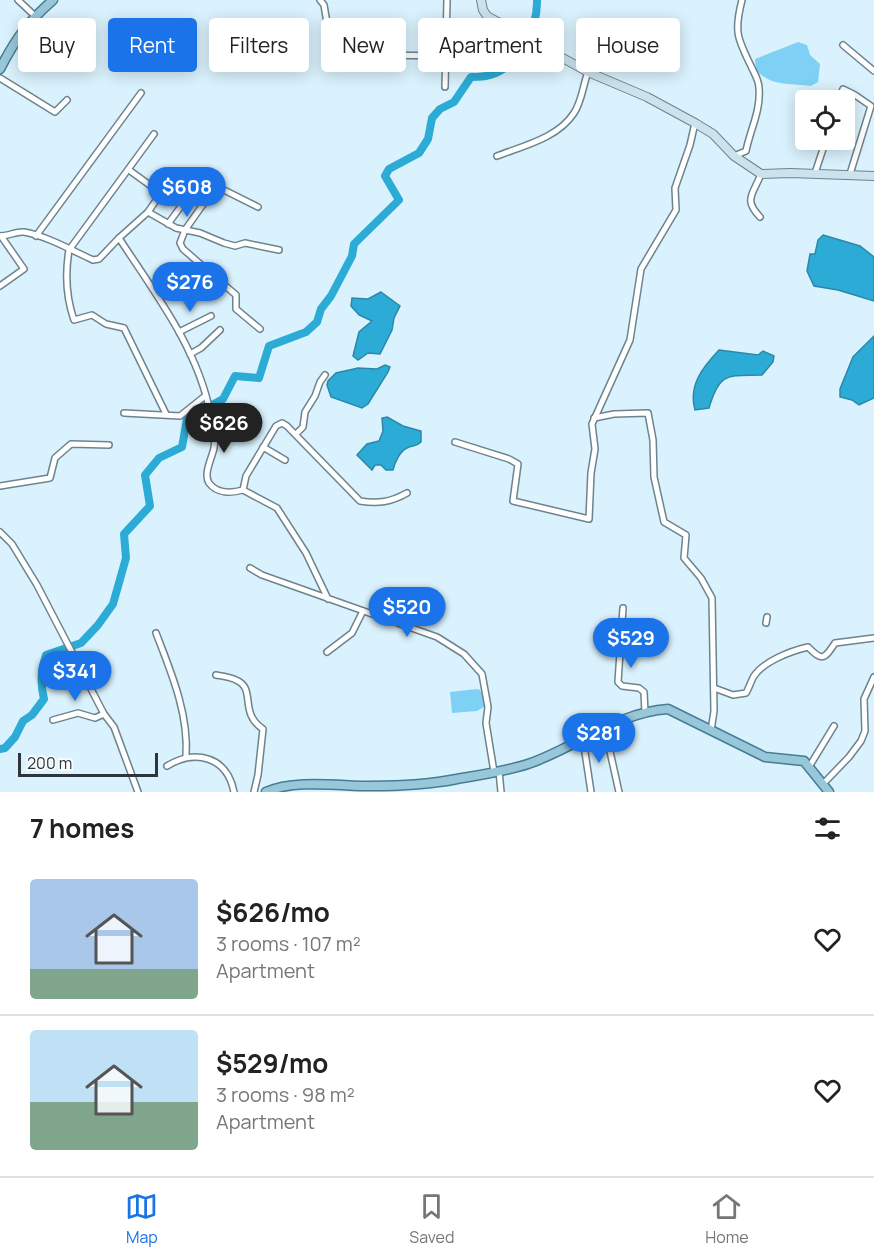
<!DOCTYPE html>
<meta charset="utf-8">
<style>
:root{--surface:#fff;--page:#f2f2f2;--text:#222;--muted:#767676;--line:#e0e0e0;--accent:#1a73e8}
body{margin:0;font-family:Manrope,sans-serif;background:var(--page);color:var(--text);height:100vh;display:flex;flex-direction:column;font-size:22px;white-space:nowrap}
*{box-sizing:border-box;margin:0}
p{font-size:20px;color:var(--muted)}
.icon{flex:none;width:33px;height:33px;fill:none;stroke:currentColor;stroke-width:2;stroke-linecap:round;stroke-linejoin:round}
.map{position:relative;height:792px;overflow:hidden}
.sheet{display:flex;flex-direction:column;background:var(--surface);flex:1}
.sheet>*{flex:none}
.top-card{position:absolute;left:18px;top:18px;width:838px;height:54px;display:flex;gap:12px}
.tools{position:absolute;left:795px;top:90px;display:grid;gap:12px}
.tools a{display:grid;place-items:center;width:60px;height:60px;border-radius:6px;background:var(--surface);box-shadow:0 3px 15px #0003;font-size:30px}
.scale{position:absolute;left:18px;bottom:15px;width:140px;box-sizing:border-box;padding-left:6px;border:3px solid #2d373b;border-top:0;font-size:16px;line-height:21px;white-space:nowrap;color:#2d373b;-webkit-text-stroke:4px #f7fcfe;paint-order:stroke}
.price{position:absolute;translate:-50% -51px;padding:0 14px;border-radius:21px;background:var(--accent);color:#fff;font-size:20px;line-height:39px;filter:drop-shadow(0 2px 3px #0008)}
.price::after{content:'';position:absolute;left:50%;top:36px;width:18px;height:14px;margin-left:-9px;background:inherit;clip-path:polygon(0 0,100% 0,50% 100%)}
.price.current{background:#222;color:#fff}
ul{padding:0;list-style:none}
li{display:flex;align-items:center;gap:18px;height:150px;padding:0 30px}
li+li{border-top:2px solid var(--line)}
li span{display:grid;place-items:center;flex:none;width:168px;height:120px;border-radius:6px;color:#555}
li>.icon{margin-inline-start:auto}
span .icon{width:72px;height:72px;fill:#fffc;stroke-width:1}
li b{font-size:26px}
h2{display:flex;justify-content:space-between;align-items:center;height:72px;padding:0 30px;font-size:26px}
.tag{padding:0 21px;border-radius:6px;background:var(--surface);box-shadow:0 3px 15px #0003;font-size:21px;line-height:54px}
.tag.current{background:var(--accent);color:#fff}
.tab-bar{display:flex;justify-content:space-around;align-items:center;height:84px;border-top:2px solid var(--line);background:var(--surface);font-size:16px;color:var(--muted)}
.tab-bar a{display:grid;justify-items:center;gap:3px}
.tab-bar .current{color:var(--accent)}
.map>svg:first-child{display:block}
</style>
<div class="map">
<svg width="874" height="792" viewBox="0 0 874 792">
<rect width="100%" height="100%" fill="#daf2fd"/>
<g fill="#7ed1f4">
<path d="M 798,42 L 807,45 L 810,55 L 820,64 L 818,82 L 811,86 C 791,83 771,87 756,70 L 755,59 Z"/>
<polygon points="477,689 480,690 484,697 484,707 477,711 452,713 450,692"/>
</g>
<g fill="#2cabd7" stroke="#2c88a8" stroke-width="1.5">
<polygon points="823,235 860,246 874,257 874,301 838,290 814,286 807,271 810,254 815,254 818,240"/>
<polygon points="381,292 400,306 394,318 392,330 380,354 368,353 358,360 353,356 359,332 372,321 359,315 351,306 352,298 368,299"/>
<polygon points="874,336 874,398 859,405 852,400 840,397 840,389 853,357"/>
<path d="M 719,350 L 758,355 L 763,351 L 774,356 L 773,362 L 762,375 C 728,376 720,371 709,408 L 695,410 C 688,385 703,367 719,350 Z"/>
<polygon points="385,365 390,367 388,372 368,404 362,408 331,397 327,385 328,381 336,373 358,368 377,369"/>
<path d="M 387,417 L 403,426 L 421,431 L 421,442 C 416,447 413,445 407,448 C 400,451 395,462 393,470 L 386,470 L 381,465 L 375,465 L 372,470 L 357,455 L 367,444 L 379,441 L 383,431 L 382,418 Z"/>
</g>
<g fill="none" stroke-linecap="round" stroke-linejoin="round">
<path stroke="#2cabd7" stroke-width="8" d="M 0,749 L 5,748 L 15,737 L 23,721 L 32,715 L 44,699 C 40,683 41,671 46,655 L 81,643 L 98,625 L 113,604 L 126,558 L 124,534 L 150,506 L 145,475 L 159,458 L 182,447 L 187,419 L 223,399 L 235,376 L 259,378 L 269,346 L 306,332 L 317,322 L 321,309 L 331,296 L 352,256 L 354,244 L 399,200 L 385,176 L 389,169 L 419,153 L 428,139 L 432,118 L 440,109 L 454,102 L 471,77 C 477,77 484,77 490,75 C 518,68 538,27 537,0"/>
<g stroke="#6d838d" stroke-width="8">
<g id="street">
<polyline points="18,0 35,16"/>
<polyline points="320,0 324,5 330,41 338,56"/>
<polyline points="843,45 874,71"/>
<polyline points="381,55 446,56"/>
<polyline points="0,78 55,112 67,100"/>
<polyline points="445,87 447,0"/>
<polyline points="839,100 843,89 855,95 871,106 850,174"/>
<path d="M 154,134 L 69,250 C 65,274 66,297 74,320 L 92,315 L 106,324 L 124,328 L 166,414"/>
<path d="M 497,156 C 523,146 558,138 574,113 C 582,101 583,85 588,72"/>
<path d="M 734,156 L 746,151 C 750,130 761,111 759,88 C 759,80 754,73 751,66 C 737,38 734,31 742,0"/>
<polyline points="129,170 162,194"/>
<polyline points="815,173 826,140"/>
<polyline points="258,207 216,186 185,230 180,243 183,249 236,295 236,309 260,329"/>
<polyline points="148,212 176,228 200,233 224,243 235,246 245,243 279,250"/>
<path d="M 760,217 C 743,199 753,195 761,174"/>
<polyline points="168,224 187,198"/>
<path d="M 0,236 C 9,236 17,231 24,232 C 47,236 71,250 93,260 L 99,259 L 119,238 C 154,292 197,347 210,412 C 212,422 216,437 214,448 C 212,458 203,474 209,483 C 217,494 232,493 243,490"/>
<polyline points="36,236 141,93"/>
<polyline points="119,238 148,212 171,179"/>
<polyline points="0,286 24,269 1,236"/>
<polyline points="179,332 211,316"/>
<polyline points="190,354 201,348 220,330"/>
<polyline points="124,413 180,416 205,396"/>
<polyline points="594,418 614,414 648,413 653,440 654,477 664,522 686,535 684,558 701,578 712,598 714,711 711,731"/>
<polyline points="296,434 303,427 305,412 315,396 320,382 325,375"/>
<polyline points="455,442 509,459 518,464 513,501 589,519 591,473 595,449 592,424 630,340 641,269 676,210 675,188 690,145 695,123"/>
<polyline points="263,447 285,460"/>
<polyline points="0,486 50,478 55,458 71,444 109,445"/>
<polyline points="0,532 12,544 37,585 104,714 114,727 138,792"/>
<polyline points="250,568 262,575 437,637 464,654 482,674 488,707 486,723 494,772"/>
<path d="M 328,599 L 306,553 L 277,508 L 243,490 L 246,476 L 276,426 L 282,423 L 287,426 L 360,501 C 378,504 391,502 407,493"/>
<polyline points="623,608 618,682 622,686 639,688 644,692 645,713"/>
<polyline points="766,623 767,617"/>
<path d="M 156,633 C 171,672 189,714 186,757"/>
<polyline points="327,652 352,633 363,611"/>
<path d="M 216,675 C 222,676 230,677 236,680 C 257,689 238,712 263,729 L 258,775 L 254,792"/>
<path d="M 714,688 L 733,695 L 746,693 C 749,688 751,681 754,676 C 764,661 791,651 808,647 C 822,661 824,660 835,643 L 874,638"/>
<polyline points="53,720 78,713 95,718 104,714"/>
<polyline points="605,729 619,792"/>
<polyline points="583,739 591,792"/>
<path d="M 167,766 C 195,749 227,756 234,792"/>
<polyline points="809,767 834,726"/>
<polyline points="499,771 501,792"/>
<polyline points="823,784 849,757 861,741 865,731 864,699 874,677"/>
</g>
</g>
<g stroke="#6d838d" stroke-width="10">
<polyline id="secondary" points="481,0 483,10 487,16 588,72 647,97 695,123 713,134 734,156 761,174 790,173 874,176"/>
</g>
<g stroke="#467d93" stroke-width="11">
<g id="primary">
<path d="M 0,69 C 16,38 27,23 53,0"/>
<path d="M 266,792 C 294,779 340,786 370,786 C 396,786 432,784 457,779 C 480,775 506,771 528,764 C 575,748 618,712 668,709 L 765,757 L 804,761 L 829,792"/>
</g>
</g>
<use href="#street" stroke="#fff" stroke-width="5"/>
<use href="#secondary" stroke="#cce3ed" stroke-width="8"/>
<use href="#primary" stroke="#98c7da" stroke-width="8"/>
</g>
</svg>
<div class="tools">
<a><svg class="icon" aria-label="locate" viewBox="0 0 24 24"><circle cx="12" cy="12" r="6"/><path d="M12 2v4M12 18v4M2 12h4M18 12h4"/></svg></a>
</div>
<div class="scale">200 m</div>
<b class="price" style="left:187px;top:218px">$608</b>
<b class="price" style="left:190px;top:313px">$276</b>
<b class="price current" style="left:224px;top:454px">$626</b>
<b class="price" style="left:407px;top:638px">$520</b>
<b class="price" style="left:631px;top:669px">$529</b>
<b class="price" style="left:75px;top:702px">$341</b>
<b class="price" style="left:599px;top:764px">$281</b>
<div class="top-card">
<a class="tag">Buy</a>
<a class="tag current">Rent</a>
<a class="tag">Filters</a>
<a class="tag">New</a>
<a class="tag">Apartment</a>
<a class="tag">House</a>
</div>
</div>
<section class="sheet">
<h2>7 homes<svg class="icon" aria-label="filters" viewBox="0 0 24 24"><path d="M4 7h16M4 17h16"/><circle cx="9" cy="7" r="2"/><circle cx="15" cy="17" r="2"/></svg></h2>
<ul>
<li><span style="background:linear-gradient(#a9c7e8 75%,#7fa58c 0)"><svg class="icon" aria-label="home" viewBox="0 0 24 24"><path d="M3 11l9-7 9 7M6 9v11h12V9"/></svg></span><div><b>$626/mo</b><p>3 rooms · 107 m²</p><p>Apartment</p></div><svg class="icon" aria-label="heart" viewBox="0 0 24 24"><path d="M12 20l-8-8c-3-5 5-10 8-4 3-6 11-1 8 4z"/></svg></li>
<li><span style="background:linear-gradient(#bfe0f5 60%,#7fa58c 0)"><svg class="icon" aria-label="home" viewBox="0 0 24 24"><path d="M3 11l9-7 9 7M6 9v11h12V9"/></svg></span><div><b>$529/mo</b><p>3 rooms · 98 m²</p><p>Apartment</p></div><svg class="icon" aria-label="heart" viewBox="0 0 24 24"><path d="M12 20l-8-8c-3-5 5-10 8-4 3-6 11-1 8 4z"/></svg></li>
</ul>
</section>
<nav class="tab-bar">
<a class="current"><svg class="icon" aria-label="map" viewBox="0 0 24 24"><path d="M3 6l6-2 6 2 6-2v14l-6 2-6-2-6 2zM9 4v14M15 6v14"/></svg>Map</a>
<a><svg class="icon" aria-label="saved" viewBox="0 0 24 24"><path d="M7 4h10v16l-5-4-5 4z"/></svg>Saved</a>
<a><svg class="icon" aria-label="home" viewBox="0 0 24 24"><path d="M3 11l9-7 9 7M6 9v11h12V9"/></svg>Home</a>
</nav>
